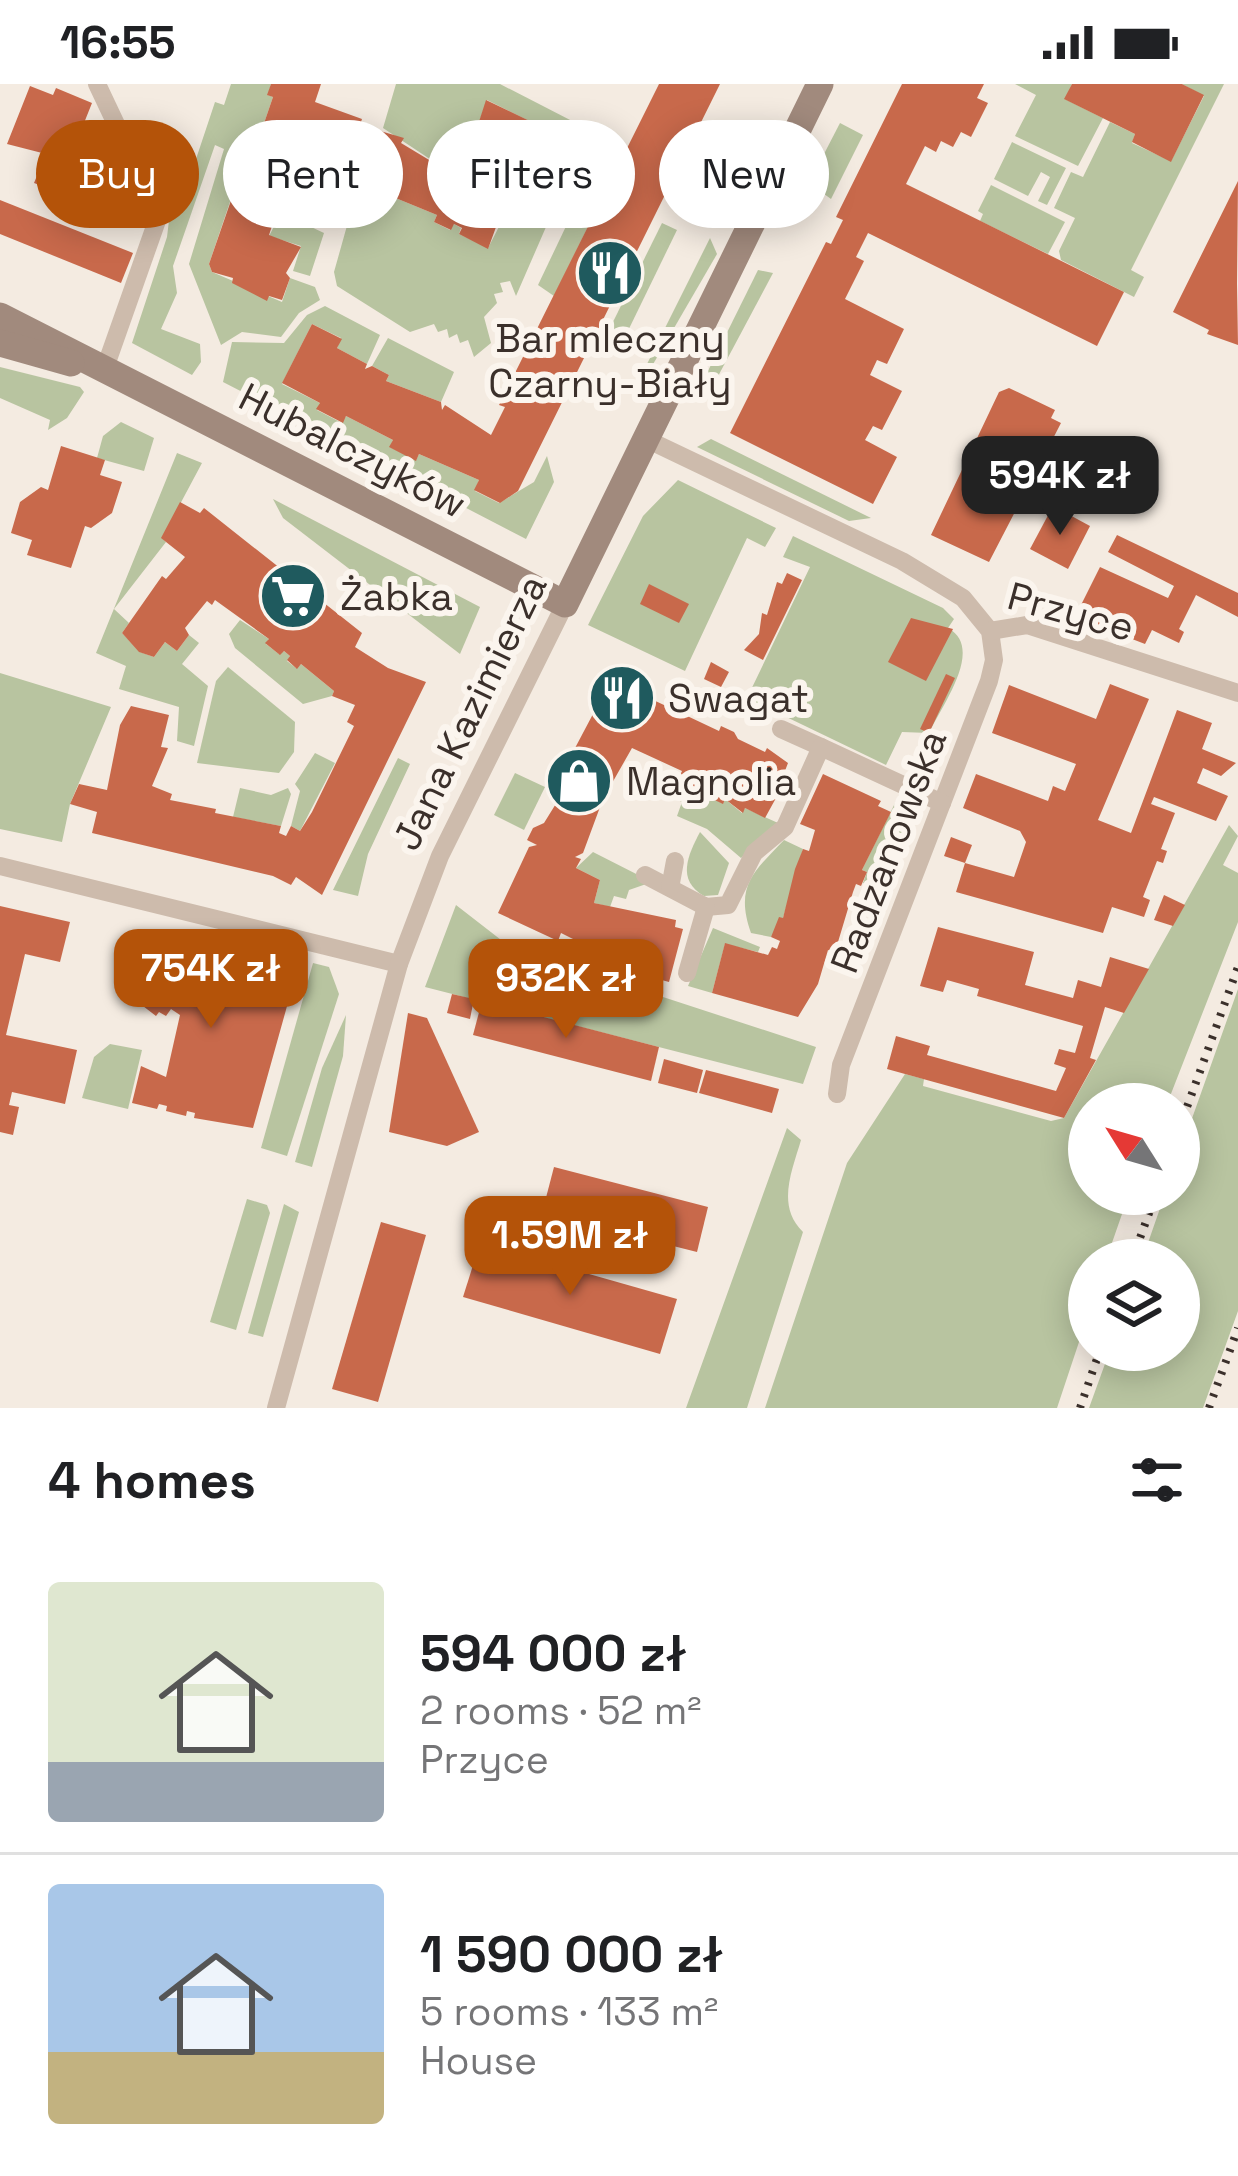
<!DOCTYPE html>
<meta charset="utf-8">
<style>
:root{--surface:#fff;--page:#f6f6f6;--text:#202124;--muted:#757577;--line:#e0e0e0;--accent:#b45309}
body{margin:0;font-family:"Space Grotesk",sans-serif;background:var(--page);color:var(--text);height:100vh;display:flex;flex-direction:column;font-size:45px;white-space:nowrap}
*{box-sizing:border-box;margin:0}
p{font-size:39px;color:var(--muted)}
.icon{flex:none;width:66px;height:66px;fill:none;stroke:currentColor;stroke-width:2;stroke-linecap:round;stroke-linejoin:round}
.map{position:relative;height:1324px;overflow:hidden}
.details{display:flex;flex-direction:column;background:var(--surface);flex:1}
.details>*{flex:none}
.guide{position:absolute;left:36px;top:36px;width:1167px;height:108px;display:flex;gap:24px}
.needle{width:78px;rotate:307deg}
.controls{position:absolute;left:1068px;top:999px;display:grid;gap:24px}
.controls a{display:grid;place-items:center;width:132px;height:132px;border-radius:50%;background:var(--surface);box-shadow:0 6px 30px #0003;font-size:60px}
.price{position:absolute;translate:-50% -102px;padding:0 27px;border-radius:24px;background:var(--accent);color:#fff;font-size:39px;line-height:78px;filter:drop-shadow(0 3px 6px #0008)}
.price::after{content:'';position:absolute;left:50%;top:72px;width:36px;height:27px;margin-left:-18px;background:inherit;clip-path:polygon(0 0,100% 0,50% 100%)}
.price.current{background:#222;color:#fff}
ul{padding:0;list-style:none}
li{display:flex;align-items:center;gap:36px;height:300px;padding:0 48px}
li+li{border-top:3px solid var(--line)}
li span{display:grid;place-items:center;flex:none;width:336px;height:240px;border-radius:12px;color:#555}
li>.icon{margin-inline-start:auto}
span .icon{width:144px;height:144px;fill:#fffc;stroke-width:1}
li b{font-size:51px}
h2{display:flex;justify-content:space-between;align-items:center;height:144px;padding:0 48px;font-size:51px}
.pill{padding:0 42px;border-radius:54px;background:var(--surface);box-shadow:0 6px 30px #0003;font-size:42px;line-height:108px}
.pill.current{background:var(--accent);color:#fff}
.status{display:flex;justify-content:space-between;align-items:center;height:84px;padding:0 60px;background:var(--surface);direction:ltr}
.status svg{height:33px;fill:currentColor}
.map>svg:first-child{display:block}
</style>
<div class="status"><b>16:55</b><svg viewBox="0 0 49 12"><path d="M0 12V9h3v3zM5 12V6h3v6zM10 12V3h3v9zM15 12V0h3v12zM26 1h20v11H26zM47 4h2v5h-2z"/></svg></div>
<div class="map">
<svg width="1238" height="1324" viewBox="0 0 1238 1324">
<rect width="100%" height="100%" fill="#f4ebe1"/>
<g fill="#b8c4a0">
<polygon points="231,0 271,0 268,11 273,13 261,48 255,47 240,91 245,93 242,101 236,100 209,180 212,188 282,218 290,194 315,203 320,216 299,229 281,253 242,248 221,261 189,180 224,65 215,61 173,182 177,209 161,245 200,260 201,278 192,291 132,259 167,153 174,95 188,99 215,18 224,21"/>
<polygon points="396,0 500,0 574,38 585,53 586,68 563,108 525,90 542,55 538,52 541,43 487,16 473,55 480,59 464,91 454,91 383,44"/>
<polygon points="1015,0 1072,0 1065,15 1103,34 1078,82 1015,52 1036,11"/>
<polygon points="1182,0 1224,0 1131,186 1144,193 1134,213 1061,176 1059,167 1075,134 1054,124 1071,88 1083,93 1110,38 1135,50 1132,59 1171,77 1204,12"/>
<polygon points="840,39 863,51 831,115 809,99"/>
<polygon points="1012,58 1066,84 1047,121 1038,117 1050,93 1041,88 1028,112 994,95"/>
<path d="M 99,67 L 111,84 L 101,90 L 118,127 L 129,123 L 132,143 C 79,129 79,114 99,67 Z"/>
<polygon points="297,70 348,87 338,112 319,108 315,117 284,107"/>
<polygon points="359,99 437,131 434,138 450,146 454,140 461,144 459,150 488,164 505,131 503,122 546,143 516,212 510,197 500,199 503,208 494,210 497,219 484,233 491,259 474,273 468,256 460,259 457,250 449,254 447,245 438,248 434,240 410,248 337,202 334,188"/>
<polygon points="991,101 1065,138 1048,170 980,137 983,130 978,127"/>
<polygon points="288,116 313,125 307,141 324,149 310,192 293,187 301,162 269,152"/>
<polygon points="569,136 588,143 554,212 538,201"/>
<polygon points="662,139 677,146 624,255 608,248"/>
<polygon points="710,154 717,170 652,282 647,280"/>
<polygon points="758,186 773,189 708,311 700,303"/>
<polygon points="325,222 380,251 367,280 337,264 341,254 312,240 282,300 320,319 317,326 342,339 346,332 393,356 390,363 416,376 419,370 479,396 475,407 499,419 534,398 547,372 554,398 526,455 223,298 232,258 284,259 307,231"/>
<polygon points="388,254 454,288 441,318 386,297 389,291 372,282"/>
<polygon points="0,283 80,303 84,308 67,334 48,346 50,336 0,314"/>
<polygon points="121,338 154,354 144,387 97,374 103,352"/>
<polygon points="711,355 871,434 849,437 697,363"/>
<polygon points="177,369 202,379 162,454 166,458 114,525 129,539 122,549 140,568 154,573 165,558 177,567 189,551 199,559 182,580 208,602 194,662 177,657 179,623 119,605 126,582 96,569"/>
<polygon points="678,396 776,444 765,463 747,454 685,587 588,541 643,432"/>
<polygon points="273,415 480,523 460,570 283,434"/>
<path d="M 793,452 L 943,524 L 954,535 L 948,544 C 985,564 942,621 929,649 L 902,648 L 886,681 L 747,614 L 810,483 L 783,473 Z"/>
<polygon points="240,536 269,555 266,560 279,570 284,567 290,572 287,577 296,584 301,580 334,607 332,612 303,620 235,564 229,550"/>
<polygon points="228,583 295,638 294,668 279,689 197,679 216,597"/>
<polygon points="0,589 111,623 70,720 62,758 0,745"/>
<polygon points="315,669 335,679 300,747 291,742 300,707 295,700"/>
<polygon points="398,674 410,680 368,770 358,812 333,806"/>
<polygon points="515,689 545,703 524,746 494,731"/>
<polygon points="677,698 722,719 725,715 742,729 745,724 778,739 741,774 707,745 677,732 682,718 670,712"/>
<polygon points="240,704 271,711 288,704 291,710 281,742 233,733"/>
<polygon points="898,713 913,721 879,806 863,799 867,788 862,786"/>
<polygon points="1229,741 1238,752 1223,781 1238,789 1238,838 1167,1020 1089,1020 1089,1110 1129,1110 1106,1176 1089,1176 1089,1228 1057,1324 765,1324 847,1079 905,990 924,995 923,1002 1051,1037 1064,1034"/>
<path d="M 700,748 L 729,779 L 718,811 L 704,812 C 676,796 688,771 700,748 Z"/>
<path d="M 784,756 L 803,765 L 783,834 L 771,853 L 751,849 C 734,801 755,787 784,756 Z"/>
<polygon points="593,768 652,798 629,806 626,815 614,812 610,823 594,819 600,796 576,784"/>
<polygon points="456,821 505,859 495,877 489,873 485,879 496,886 510,863 816,963 803,1000 425,903"/>
<polygon points="713,844 760,863 758,868 725,860 712,909 688,902"/>
<polygon points="313,879 329,883 339,910 287,1072 261,1064"/>
<polygon points="1238,905 1238,1227 1203,1324 1089,1324 1110,1266 1179,1266 1179,1176 1142,1176 1165,1110 1179,1110 1179,1071"/>
<polygon points="346,931 343,972 312,1083 295,1078 322,984"/>
<polygon points="110,960 142,966 128,1025 82,1014 94,973"/>
<path d="M 787,1044 L 801,1056 C 792,1087 776,1122 803,1148 L 747,1324 L 686,1324 Z"/>
<polygon points="247,1115 267,1121 270,1129 236,1246 210,1238"/>
<polygon points="284,1120 299,1128 263,1253 248,1249"/>
</g>
<g fill="#c8694b">
<polygon points="271,0 321,0 315,18 362,35 360,41 404,54 401,59 454,91 464,91 480,59 473,56 486,16 542,43 538,52 543,55 507,113 488,165 459,150 462,144 454,140 451,146 434,138 437,131 359,99 362,93 297,70 282,114 288,116 280,138 274,136 269,151 301,163 286,189 290,194 282,216 269,212 267,217 232,199 233,194 212,188 209,180 237,99 242,101 245,93 240,91 255,46 261,48 273,13 267,11"/>
<polygon points="659,0 720,0 518,407 500,419 474,406 479,396 419,370 416,377 389,363 393,356 346,332 343,339 316,325 320,319 282,299 312,240 342,255 337,264 367,280 365,285 372,282 389,291 386,297 441,318 442,326 445,321 491,351 505,323 499,321"/>
<polygon points="902,0 984,0 977,14 988,19 971,53 961,48 953,63 941,57 936,68 925,62 906,100 1124,208 1097,262 868,149 856,173 864,177 845,215 904,245 887,280 877,276 870,291 902,307 882,346 873,342 865,356 897,373 873,420 730,349 826,158 831,160 843,136 836,133"/>
<polygon points="1072,0 1182,0 1204,11 1171,78 1132,58 1135,50 1064,15"/>
<polygon points="30,2 53,11 56,4 92,19 68,79 57,74 45,103 34,99 46,70 7,60"/>
<polygon points="1238,97 1237,200 1238,261 1207,250 1209,246 1173,228"/>
<polygon points="0,116 133,169 121,199 0,150"/>
<polygon points="1009,304 1055,326 1051,334 1061,339 989,478 931,451 999,308"/>
<polygon points="61,362 105,376 100,391 122,398 112,429 91,444 85,442 71,484 27,471 32,456 11,449 20,418 41,403 48,406"/>
<polygon points="180,418 200,429 204,424 362,549 355,563 388,584 426,598 322,811 296,793 291,801 273,792 92,749 97,728 70,720 79,700 107,706 120,641 131,622 169,631 161,663 168,664 152,702 172,710 170,716 216,725 215,729 281,742 279,749 286,752 291,742 300,747 312,728 354,642 347,638 355,621 332,612 334,607 301,580 297,585 287,576 290,572 284,567 280,571 265,559 269,555 215,516 212,521 207,517 185,544 189,551 177,567 165,558 154,573 139,568 122,549 162,492 166,495 185,473 161,454"/>
<polygon points="1053,422 1090,442 1068,485 1030,465"/>
<polygon points="1117,451 1238,509 1238,533 1196,511 1179,545 1184,548 1179,559 1152,546 1145,560 1075,533 1100,483 1168,514 1174,502 1108,468"/>
<polygon points="787,489 802,496 763,576 744,566 759,550 762,529 767,531 777,498 782,500"/>
<polygon points="649,500 689,520 679,539 640,520"/>
<polygon points="911,534 953,545 926,597 888,578"/>
<polygon points="711,578 729,588 721,603 704,595"/>
<polygon points="946,590 955,594 929,649 920,645"/>
<polygon points="611,596 719,647 721,642 734,648 738,655 765,668 767,664 788,679 783,692 787,694 765,734 745,724 743,729 725,715 723,720 677,698 682,687 632,664 603,715 583,769 575,773 581,775 576,784 600,796 594,819 676,836 675,843 683,845 669,898 573,872 577,857 561,849 558,857 498,829 529,763 537,761 527,756 533,744 544,739 562,710 564,704 556,700"/>
<polygon points="1110,600 1149,615 1098,736 1131,749 1177,626 1212,639 1202,665 1236,679 1221,692 1203,684 1197,699 1228,712 1216,737 1154,713 1151,720 1175,729 1161,765 1167,767 1163,779 1157,777 1143,813 1150,816 1144,833 1112,823 1103,849 956,808 965,779 1014,793 1026,758 1020,747 963,724 976,690 1048,717 1053,702 1065,707 1076,680 992,649 1009,601 1096,635"/>
<polygon points="823,690 881,717 878,722 891,728 862,786 867,788 861,802 856,800 853,808 835,868 828,866 818,900 798,933 712,909 725,859 768,871 772,863 777,865 780,857 771,853 779,833 783,834 795,785 803,765 809,767 815,746 800,740"/>
<polygon points="951,753 972,761 965,779 944,772"/>
<polygon points="1164,811 1185,821 1173,842 1154,836"/>
<polygon points="0,822 70,838 60,878 25,870 6,951 77,966 65,1020 12,1008 9,1021 19,1023 13,1051 0,1048"/>
<polygon points="938,843 1034,868 1025,901 1073,914 1078,896 1101,903 1110,873 1149,885 1124,929 1105,923 1090,974 1096,976 1064,1034 887,985 896,952 930,962 927,971 1056,1007 1066,984 1054,980 1059,965 1075,969 1083,942 977,912 979,905 947,896 943,908 920,902"/>
<polygon points="148,856 296,890 253,1044 194,1034 195,1029 187,1027 186,1032 166,1027 167,1022 159,1020 157,1025 132,1019 141,982 166,993 180,931 171,925 166,932 159,928 156,932 126,909"/>
<polygon points="452,910 474,915 470,935 447,929"/>
<polygon points="482,917 659,963 651,997 473,951"/>
<polygon points="408,929 427,934 479,1048 447,1062 389,1048"/>
<polygon points="664,975 703,986 697,1009 658,999"/>
<polygon points="706,986 779,1005 772,1029 699,1009"/>
<polygon points="554,1083 708,1123 697,1168 542,1129"/>
<polygon points="381,1138 426,1151 378,1318 332,1305"/>
<polygon points="480,1159 677,1215 660,1270 463,1213"/>
</g>
<g fill="none" stroke-linecap="round" stroke-linejoin="round">
<g stroke="#cdbbac" stroke-width="18">
<polyline points="97,0 159,131 105,284"/>
<polyline points="644,354 902,477 963,514 990,547 994,576 989,597 841,981 837,1010"/>
<polyline points="990,547 1027,541 1238,609"/>
<polyline points="781,645 821,663"/>
<polyline points="0,782 399,880"/>
<polyline points="645,791 706,823 728,821 754,769 785,743 821,663 942,719"/>
<polyline points="670,804 675,777"/>
<polyline points="687,889 706,823"/>
<polyline points="276,1324 399,880 440,772 565,520"/>
</g>
<g stroke="#a18a7d" stroke-width="27">
<polyline points="0,232 565,520 820,0"/>
<polyline points="0,259 71,279"/>
</g>
<g stroke="#3b302b" stroke-width="8" stroke-dasharray="3 9" stroke-linecap="butt">
<polyline points="1179,1045 1238,883"/>
<polyline points="1132,1176 1156,1110"/>
<polyline points="1080,1324 1100,1266"/>
<polyline points="1209,1324 1238,1244"/>
</g>
</g>
<defs>
<g id="restaurant-disc" transform="scale(3.45)"><circle r="9.5" fill="#1f5a5e" stroke="#fbf5ee"/><path d="M-5-6h1v4h1v-4h1v4h1v-4h1v5L-1.5 .5V6h-2V.5L-5-1ZM5-6V6H3V1.5H1.5Q1.5-4 5-6Z" fill="#fff"/></g>
<g id="supermarket-disc" transform="scale(3.45)"><circle r="9.5" fill="#1f5a5e" stroke="#fbf5ee"/><path d="M-6-5.5h2.5l.6 2H6L4.5 2H-2.5L-4.4-4H-6ZM-1.5 3.2a1.3 1.3 0 1 0 .1 0ZM3 3.2a1.3 1.3 0 1 0 .1 0Z" fill="#fff"/></g>
<g id="shop-disc" transform="scale(3.45)"><circle r="9.5" fill="#1f5a5e" stroke="#fbf5ee"/><path d="M-5-2.5h2.3a2.7 3.5 0 0 1 5.4 0H5L5.5 6h-11ZM-1.5-2.5h3a1.5 2.3 0 0 0-3 0Z" fill="#fff"/></g>
</defs>
<g fill-rule="evenodd">
<use href="#restaurant-disc" x="610" y="189"/>
<use href="#supermarket-disc" x="293" y="512"/>
<use href="#restaurant-disc" x="622" y="614"/>
<use href="#shop-disc" x="579" y="697"/>
</g>
<g text-anchor="middle" stroke-width="12" stroke-linejoin="round" paint-order="stroke">
<g font-size="39" fill="#3b302b" stroke="#fbf5ee" text-anchor="start">
<text x="610" y="268" text-anchor="middle">Bar mleczny<tspan x="610" dy="45">Czarny-Biały</tspan></text>
<text x="340" y="526">Żabka</text>
<text x="668" y="628">Swagat</text>
<text x="626" y="711">Magnolia</text>
</g>
<g font-size="39" fill="#3b302b" stroke="#fbf5ee">
<text transform="translate(353 366) rotate(27)" y="14">Hubalczyków</text>
<text transform="translate(1071 527) rotate(15)" y="14">Przyce</text>
<text transform="translate(469 628) rotate(-64)" y="14">Jana Kazimierza</text>
<text transform="translate(888 767) rotate(-69)" y="14">Radzanowska</text>
</g>
</g>
</svg>
<div class="controls">
<a><svg class="needle" viewBox="-14 -14 28 28"><path d="M0-13l5 13h-10z" fill="#e53935"/><path d="M0 13l5-13h-10z" fill="#757577"/></svg></a>
<a><svg class="icon" aria-label="layers" viewBox="0 0 24 24"><path d="M12 4l9 5-9 5-9-5zM3 14l9 5 9-5"/></svg></a>
</div>
<b class="price current" style="left:1060px;top:454px">594K zł</b>
<b class="price" style="left:211px;top:947px">754K zł</b>
<b class="price" style="left:566px;top:957px">932K zł</b>
<b class="price" style="left:570px;top:1214px">1.59M zł</b>
<div class="guide">
<a class="pill current">Buy</a>
<a class="pill">Rent</a>
<a class="pill">Filters</a>
<a class="pill">New</a>
</div>
</div>
<section class="details">
<h2>4 homes<svg class="icon" aria-label="filters" viewBox="0 0 24 24"><path d="M4 7h16M4 17h16"/><circle cx="9" cy="7" r="2"/><circle cx="15" cy="17" r="2"/></svg></h2>
<ul>
<li><span style="background:linear-gradient(#dfe7d0 75%,#9aa5b1 0)"><svg class="icon" aria-label="home" viewBox="0 0 24 24"><path d="M3 11l9-7 9 7M6 9v11h12V9"/></svg></span><div><b>594 000 zł</b><p>2 rooms · 52 m²</p><p>Przyce</p></div></li>
<li><span style="background:linear-gradient(#a9c7e8 70%,#c2b280 0)"><svg class="icon" aria-label="home" viewBox="0 0 24 24"><path d="M3 11l9-7 9 7M6 9v11h12V9"/></svg></span><div><b>1 590 000 zł</b><p>5 rooms · 133 m²</p><p>House</p></div></li>
</ul>
</section>
